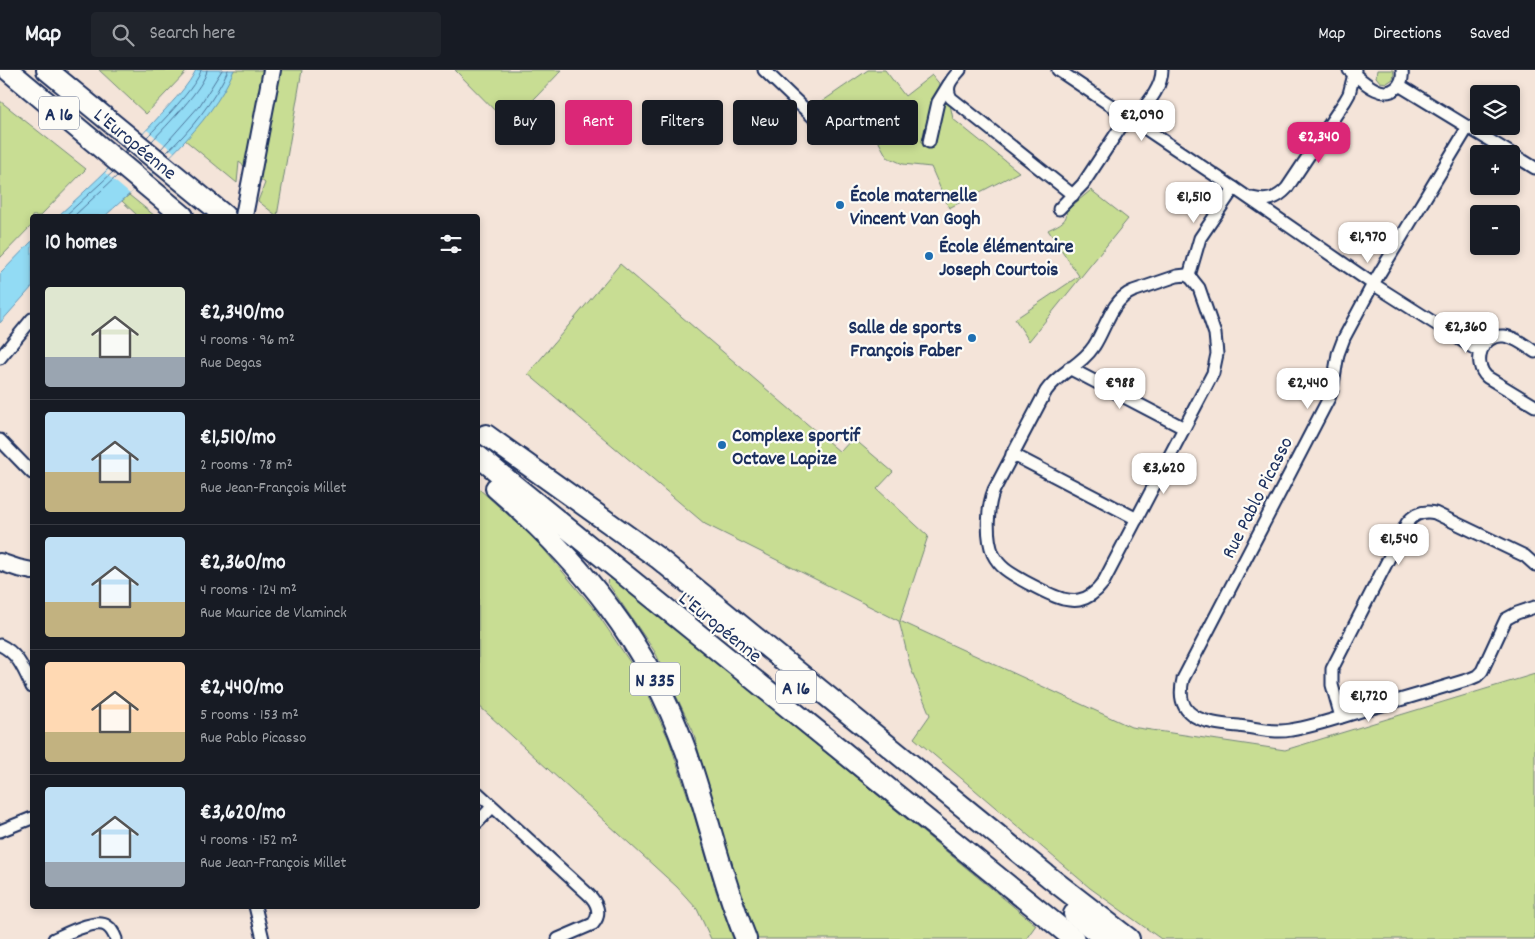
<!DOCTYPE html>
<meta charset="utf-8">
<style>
:root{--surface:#171b24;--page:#20242c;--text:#f1f3f6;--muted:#9ea1a6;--line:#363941;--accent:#db2777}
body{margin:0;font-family:Dekko,sans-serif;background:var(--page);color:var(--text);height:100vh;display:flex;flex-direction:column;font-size:19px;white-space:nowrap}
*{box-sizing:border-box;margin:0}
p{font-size:16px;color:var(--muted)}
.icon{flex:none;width:28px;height:28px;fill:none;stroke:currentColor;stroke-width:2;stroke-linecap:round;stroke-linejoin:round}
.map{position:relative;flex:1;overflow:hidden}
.panel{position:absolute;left:30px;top:144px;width:450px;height:695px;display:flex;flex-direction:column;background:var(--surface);border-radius:5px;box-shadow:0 2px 8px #0003}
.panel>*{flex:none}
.banner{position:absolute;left:495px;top:30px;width:475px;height:45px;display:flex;gap:10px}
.tools{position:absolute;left:1470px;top:15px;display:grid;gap:10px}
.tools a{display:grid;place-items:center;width:50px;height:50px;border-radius:5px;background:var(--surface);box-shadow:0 2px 8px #0003;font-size:25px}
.price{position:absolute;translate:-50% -42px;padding:0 11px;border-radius:10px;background:#fff;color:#222;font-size:16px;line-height:32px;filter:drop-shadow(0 1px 2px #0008)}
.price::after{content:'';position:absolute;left:50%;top:30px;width:15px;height:11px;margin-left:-8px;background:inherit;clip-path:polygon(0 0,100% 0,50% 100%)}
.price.current{background:var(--accent);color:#fff}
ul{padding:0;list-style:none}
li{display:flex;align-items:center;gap:15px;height:125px;padding:0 15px}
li+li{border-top:1px solid var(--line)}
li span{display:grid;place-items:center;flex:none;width:140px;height:100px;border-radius:5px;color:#555}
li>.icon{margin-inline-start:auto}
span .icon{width:60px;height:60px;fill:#fffc;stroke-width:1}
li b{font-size:21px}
h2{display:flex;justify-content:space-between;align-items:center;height:60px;padding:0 15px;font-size:21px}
.tag{padding:0 18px;border-radius:5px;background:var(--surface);box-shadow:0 2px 8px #0003;font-size:18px;line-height:45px}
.tag.current{background:var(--accent);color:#fff}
header{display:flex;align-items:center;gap:30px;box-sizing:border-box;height:70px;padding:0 25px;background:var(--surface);border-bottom:1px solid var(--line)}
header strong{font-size:24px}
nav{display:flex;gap:28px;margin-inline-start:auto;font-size:18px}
.search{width:350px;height:45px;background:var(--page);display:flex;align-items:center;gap:12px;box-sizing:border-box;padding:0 18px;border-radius:5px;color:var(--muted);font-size:19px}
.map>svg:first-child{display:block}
</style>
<header>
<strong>Map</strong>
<div class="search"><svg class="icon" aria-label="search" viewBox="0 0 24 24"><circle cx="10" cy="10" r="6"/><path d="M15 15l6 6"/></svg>Search here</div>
<nav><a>Map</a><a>Directions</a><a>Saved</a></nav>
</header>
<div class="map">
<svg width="1535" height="869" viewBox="0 0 1535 869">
<rect width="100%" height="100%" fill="#f4e4d9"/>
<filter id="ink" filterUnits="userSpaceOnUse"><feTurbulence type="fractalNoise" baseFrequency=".02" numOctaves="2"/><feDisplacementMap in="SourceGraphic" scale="10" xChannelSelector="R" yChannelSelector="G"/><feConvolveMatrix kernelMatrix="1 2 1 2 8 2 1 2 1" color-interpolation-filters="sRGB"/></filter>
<g filter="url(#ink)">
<g fill="#c8dd93" stroke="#728678">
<polygon points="99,0 188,0 146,44"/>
<polygon points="234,0 302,0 277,146 258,131 265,113 239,92 237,113 185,70 216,31"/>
<polygon points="455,0 562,0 509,55"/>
<polygon points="868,0 885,0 905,26 932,5 948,24 953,49 1019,102 949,138 931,97 903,94 887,87 875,65 838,49 817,35"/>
<polygon points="1377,0 1393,0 1394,4 1393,9 1387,13 1380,12 1376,7"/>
<polygon points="0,31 86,99 40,146 32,146 32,155 0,188"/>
<path d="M 1091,120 L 1128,149 L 1029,271 L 1015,249 L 1079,206 L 1048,160 C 1055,156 1069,152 1066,141 Z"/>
<polygon points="129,125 155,146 138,146 122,131"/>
<polygon points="620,194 840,382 853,368 893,402 877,419 928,466 900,551 1131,657 1285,680 1535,604 1535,869 1161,869 1090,818 914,668 930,645 911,599 899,551 705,454 528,304"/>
<polygon points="478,418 536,470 595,540 640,607 669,670 693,742 716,821 733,869 711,869 697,839 677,817 478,635"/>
<polygon points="612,507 1036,855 1026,869 756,869 736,821 693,661 655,582 607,512"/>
</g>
<g fill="#92dbf4" stroke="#6296b8">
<path d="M 196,0 L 234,0 C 210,57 150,105 105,146 L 58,146 C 94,113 130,79 163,42 C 175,29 188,16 196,0 Z"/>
<polygon points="32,171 32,217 0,253 0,204"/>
</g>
<polygon fill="#f4e4d9" points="147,60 174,82 130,124 105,103"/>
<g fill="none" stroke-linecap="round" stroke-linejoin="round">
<g stroke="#4b749a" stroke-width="1">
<path d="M 147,67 C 159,55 199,14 201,0"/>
<path d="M 152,71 C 164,58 206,16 207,0"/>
<polyline points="161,79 200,35 222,0"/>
<path d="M 166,83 C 190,61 215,30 228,0"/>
<polyline points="65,146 113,102"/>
<polyline points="74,146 117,106"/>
</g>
<g stroke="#1b2f5e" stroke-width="15">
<g id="street">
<polyline points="764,0 813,47"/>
<path d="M 960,0 C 953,8 944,16 951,28 L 1073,125"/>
<polyline points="1058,0 1234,118 1373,214 1480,282"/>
<path d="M 1349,0 C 1361,9 1381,31 1396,18 C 1402,13 1403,7 1402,0"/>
<polyline points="1399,15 1535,98"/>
<path d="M 1134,50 C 1145,36 1162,19 1162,0"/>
<path d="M 1468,57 L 1373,214 L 1344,268 L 1338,284 L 1332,320 L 1329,328 L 1183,609 C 1172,654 1215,653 1246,657 C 1260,659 1276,663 1291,660 C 1315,656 1338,648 1361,641 C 1397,631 1434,620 1470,609 L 1477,606 L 1482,601 L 1506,549 L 1517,543 L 1535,537"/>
<polyline points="929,72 938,32 949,14"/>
<path d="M 1252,128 C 1267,132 1277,129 1287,118 L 1345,31 L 1349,24 L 1355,0"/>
<polyline points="1059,139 1083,114 1128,46"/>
<path d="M 1186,205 L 1191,208 L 1199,218 L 1215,264 L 1217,284 L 1213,303 L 1103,513 C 1097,521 1090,528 1079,530 C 1074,531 1068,530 1063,529 C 1051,526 1015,507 1005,499 C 1000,495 996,490 993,484 C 986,467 987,437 994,420 L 1046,321 C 1059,302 1082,295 1094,276 C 1106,258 1111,230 1133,221 L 1177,206 Z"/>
<polyline points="1189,206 1200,168 1234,118"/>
<path d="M 1535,282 C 1526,276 1515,267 1504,266 C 1481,264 1472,293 1487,307 L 1535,336"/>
<polyline points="0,288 32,249"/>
<polyline points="1069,298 1184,358"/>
<polyline points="0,370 32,403"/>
<polyline points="1012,384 1137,449"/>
<path d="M 0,575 C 18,583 24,600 32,617"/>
<path d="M 1341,647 L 1332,615 L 1332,599 L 1407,453 C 1414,444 1423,440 1435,443 L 1525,486 L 1535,495"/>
<path d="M 478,723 L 588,824 C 597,832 602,844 593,854 L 558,869"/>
<polyline points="478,752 492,737"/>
<polyline points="0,761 32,748"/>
<polyline points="255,836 263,869"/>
<path d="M 54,869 C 66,864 96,848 107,856 C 112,859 114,864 116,869"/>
</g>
</g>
<g stroke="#1b2f5e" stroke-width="20">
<g id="secondary">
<polyline points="244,146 272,0"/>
<polyline points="0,492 18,498 32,501"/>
</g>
</g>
<g stroke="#1b2f5e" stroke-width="24">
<g id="highway">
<polyline points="8,0 183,146"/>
<path id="s1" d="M 47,0 L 225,146"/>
<polyline points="486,365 658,488 1049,807 1129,869"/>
<polyline points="478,386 1074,869"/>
<path d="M 496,418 C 582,493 647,572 686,681 C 708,743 721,808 746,869"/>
<polyline points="1074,844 1105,869"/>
</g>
</g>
<use href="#street" stroke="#fdfcf7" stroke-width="11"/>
<use href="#secondary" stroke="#fdfcf7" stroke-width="16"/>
<use href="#highway" stroke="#fdfcf7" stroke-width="20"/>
</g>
</g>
<g fill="#1f6fb2" stroke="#fdfcf7" stroke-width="2">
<circle cx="840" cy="135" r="5"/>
<circle cx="929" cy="186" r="5"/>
<circle cx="972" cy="268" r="5"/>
<circle cx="722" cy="375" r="5"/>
</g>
<g text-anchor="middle" stroke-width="4.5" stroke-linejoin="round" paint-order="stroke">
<g fill="#fdfcf7" stroke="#5f6c8c" stroke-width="1">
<rect x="39" y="26.5" width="40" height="33" rx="4"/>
<rect x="630" y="592.5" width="50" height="33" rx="4"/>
<rect x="776" y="600.5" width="40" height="33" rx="4"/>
</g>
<g font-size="19" font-weight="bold" fill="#1b2f5e">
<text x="59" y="50">A 16</text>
<text x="655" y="616">N 335</text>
<text x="796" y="624">A 16</text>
</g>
<g font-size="20" fill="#1b2f5e" stroke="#fdfcf7">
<text dy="7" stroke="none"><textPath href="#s1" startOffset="115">L'Européenne</textPath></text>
<text transform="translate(1256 427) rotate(-63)" y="7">Rue Pablo Picasso</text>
<text transform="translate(721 556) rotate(39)" y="7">L'Européenne</text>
</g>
<g font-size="20" font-weight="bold" fill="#1b2f5e" stroke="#fdfcf7" text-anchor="start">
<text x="850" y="131">École maternelle<tspan x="850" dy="23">Vincent Van Gogh</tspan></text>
<text x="939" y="182">École élémentaire<tspan x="939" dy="23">Joseph Courtois</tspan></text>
<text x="962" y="263" text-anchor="end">Salle de sports<tspan x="962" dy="23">François Faber</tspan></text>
<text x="732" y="371">Complexe sportif<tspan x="732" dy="23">Octave Lapize</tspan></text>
</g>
</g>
</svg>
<div class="tools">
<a><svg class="icon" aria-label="layers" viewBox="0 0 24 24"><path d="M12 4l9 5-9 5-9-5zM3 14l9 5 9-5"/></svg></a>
<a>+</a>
<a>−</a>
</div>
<b class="price" style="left:1142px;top:72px">€2,090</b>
<b class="price current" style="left:1319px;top:94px">€2,340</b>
<b class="price" style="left:1194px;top:154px">€1,510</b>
<b class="price" style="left:1368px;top:194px">€1,970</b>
<b class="price" style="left:1466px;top:284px">€2,360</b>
<b class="price" style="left:1120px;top:340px">€988</b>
<b class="price" style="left:1308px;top:340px">€2,440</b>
<b class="price" style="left:1164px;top:425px">€3,620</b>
<b class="price" style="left:1399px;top:496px">€1,540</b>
<b class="price" style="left:1369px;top:653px">€1,720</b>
<div class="banner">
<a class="tag">Buy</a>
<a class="tag current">Rent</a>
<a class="tag">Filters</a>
<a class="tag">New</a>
<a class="tag">Apartment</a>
</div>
<section class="panel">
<h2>10 homes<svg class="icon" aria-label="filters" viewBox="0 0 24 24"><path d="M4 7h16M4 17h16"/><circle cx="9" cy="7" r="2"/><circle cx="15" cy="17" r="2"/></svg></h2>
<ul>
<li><span style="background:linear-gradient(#dfe7d0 70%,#9aa5b1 0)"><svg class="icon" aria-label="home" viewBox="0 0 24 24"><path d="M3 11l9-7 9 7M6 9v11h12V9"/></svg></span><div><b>€2,340/mo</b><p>4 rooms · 96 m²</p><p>Rue Degas</p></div></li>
<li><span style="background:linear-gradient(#bfe0f5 60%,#c2b280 0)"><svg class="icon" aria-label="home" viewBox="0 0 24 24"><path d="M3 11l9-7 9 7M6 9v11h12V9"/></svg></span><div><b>€1,510/mo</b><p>2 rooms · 78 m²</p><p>Rue Jean-François Millet</p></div></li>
<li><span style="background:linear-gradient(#bfe0f5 65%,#c2b280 0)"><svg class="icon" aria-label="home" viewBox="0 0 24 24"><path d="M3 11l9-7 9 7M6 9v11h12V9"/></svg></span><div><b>€2,360/mo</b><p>4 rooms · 124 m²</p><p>Rue Maurice de Vlaminck</p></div></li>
<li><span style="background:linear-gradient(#ffd9b3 70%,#c2b280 0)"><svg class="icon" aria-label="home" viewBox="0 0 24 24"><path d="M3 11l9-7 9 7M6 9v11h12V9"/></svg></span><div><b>€2,440/mo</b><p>5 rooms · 153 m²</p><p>Rue Pablo Picasso</p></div></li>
<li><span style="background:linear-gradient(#bfe0f5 75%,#9aa5b1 0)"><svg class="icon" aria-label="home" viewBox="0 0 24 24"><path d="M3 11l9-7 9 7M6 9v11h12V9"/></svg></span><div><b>€3,620/mo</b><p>4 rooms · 152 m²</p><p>Rue Jean-François Millet</p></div></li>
</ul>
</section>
</div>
